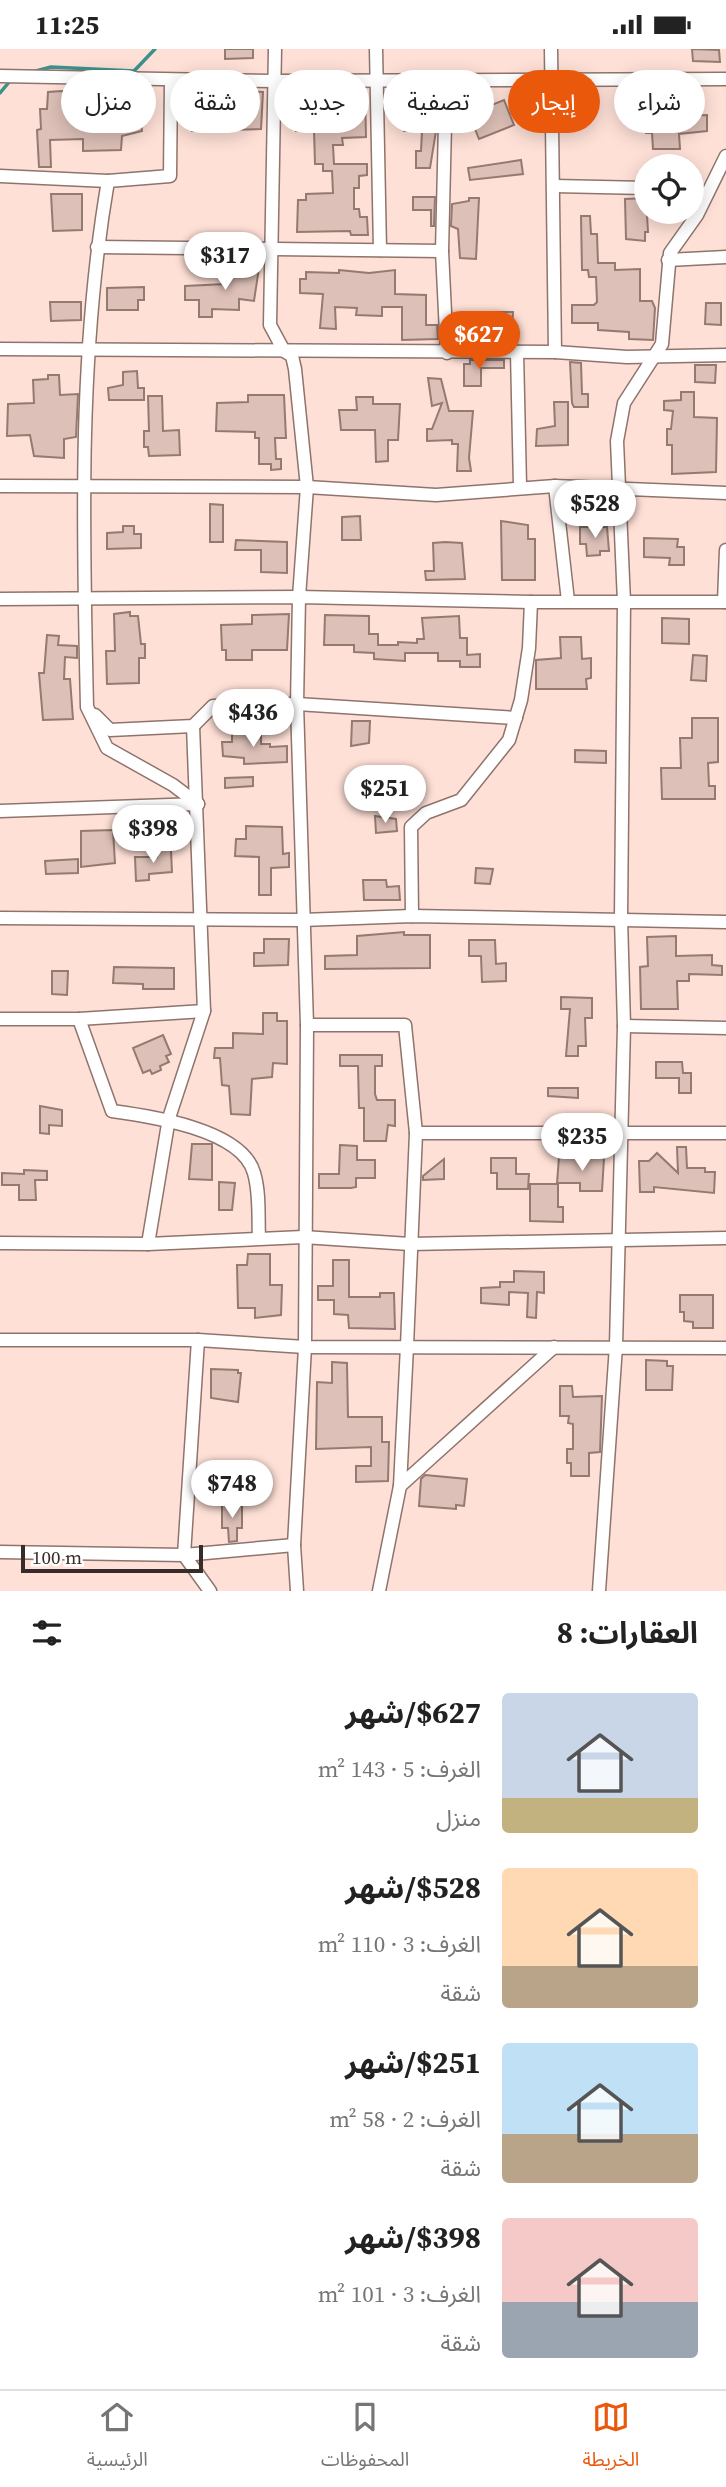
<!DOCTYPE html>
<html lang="ar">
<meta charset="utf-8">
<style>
:root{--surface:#fff;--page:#f2f2f2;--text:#222;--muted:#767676;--line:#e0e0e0;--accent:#ea580c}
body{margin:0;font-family:"Source Serif 4","Noto Sans Arabic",serif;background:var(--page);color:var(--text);direction:rtl;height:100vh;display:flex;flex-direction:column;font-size:26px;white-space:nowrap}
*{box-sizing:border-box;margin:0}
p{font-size:23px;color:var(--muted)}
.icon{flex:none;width:38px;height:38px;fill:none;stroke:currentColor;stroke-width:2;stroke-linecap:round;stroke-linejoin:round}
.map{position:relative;height:1542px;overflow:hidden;direction:ltr}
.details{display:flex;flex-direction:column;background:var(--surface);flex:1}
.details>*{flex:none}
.guide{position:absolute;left:21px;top:21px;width:684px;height:63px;direction:rtl;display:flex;gap:14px}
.controls{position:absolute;left:634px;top:105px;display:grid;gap:14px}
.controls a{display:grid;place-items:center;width:70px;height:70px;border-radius:50%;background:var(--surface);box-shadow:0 4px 18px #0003;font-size:35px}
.scale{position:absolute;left:21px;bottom:18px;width:182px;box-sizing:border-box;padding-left:7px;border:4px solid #372c29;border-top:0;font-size:19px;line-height:24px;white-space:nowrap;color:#372c29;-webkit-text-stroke:5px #fff;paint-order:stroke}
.price{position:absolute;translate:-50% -60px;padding:0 16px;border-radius:24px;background:#fff;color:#222;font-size:23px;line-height:46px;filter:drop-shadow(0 2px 4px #0008)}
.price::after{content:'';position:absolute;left:50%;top:42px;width:21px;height:16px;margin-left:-10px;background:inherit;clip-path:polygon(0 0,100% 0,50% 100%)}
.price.selected{background:var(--accent);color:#fff}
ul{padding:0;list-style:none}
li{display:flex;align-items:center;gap:21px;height:175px;padding:0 28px}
li span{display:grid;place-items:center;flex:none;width:196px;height:140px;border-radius:7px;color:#555}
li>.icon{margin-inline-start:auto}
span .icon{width:84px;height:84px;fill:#fffc;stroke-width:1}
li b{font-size:30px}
h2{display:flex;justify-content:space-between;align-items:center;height:84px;padding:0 28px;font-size:30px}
.chip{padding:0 24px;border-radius:32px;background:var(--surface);box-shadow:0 4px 18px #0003;font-size:24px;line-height:63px}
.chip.selected{background:var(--accent);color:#fff}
.status{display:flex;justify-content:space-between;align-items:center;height:49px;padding:0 35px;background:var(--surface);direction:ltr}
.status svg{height:19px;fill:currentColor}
.tabs{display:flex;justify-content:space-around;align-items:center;height:98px;border-top:2px solid var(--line);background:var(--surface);font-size:19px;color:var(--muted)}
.tabs a{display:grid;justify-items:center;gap:4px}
.tabs .selected{color:var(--accent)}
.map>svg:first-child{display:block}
</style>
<div class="status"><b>11:25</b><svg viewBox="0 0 49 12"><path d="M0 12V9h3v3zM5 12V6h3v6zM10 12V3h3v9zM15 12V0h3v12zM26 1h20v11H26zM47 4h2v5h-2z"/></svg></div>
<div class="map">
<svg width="726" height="1542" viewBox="0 0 726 1542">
<rect width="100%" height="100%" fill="#fee0d6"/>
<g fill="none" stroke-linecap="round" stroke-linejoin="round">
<g stroke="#3d918d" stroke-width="3.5">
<polyline points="32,23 51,18 134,22 155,0"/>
<polyline points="0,44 10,32"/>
</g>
</g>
<g fill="#ddc0b7" stroke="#947a71" stroke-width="2">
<polygon points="225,0 253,0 253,9 225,10"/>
<polygon points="692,0 719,1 720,13 693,12"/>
<polygon points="62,42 73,44 74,47 89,47 91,72 141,70 142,82 122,87 121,101 83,102 83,90 50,91 51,118 39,118 37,81 41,80 40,60 47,60 48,43"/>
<polygon points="246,42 263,43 261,80 192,82 191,71 201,71 201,62 217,61 217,50 246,50"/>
<polygon points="365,46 366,88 342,89 343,96 333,96 334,115 367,115 367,126 359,127 359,139 354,139 354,160 359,160 360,168 367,168 368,186 351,186 350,182 297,183 298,151 306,151 306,145 333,144 332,122 323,122 323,115 315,115 314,81 296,82 296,70 332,70 331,47"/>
<polygon points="404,46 437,47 436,82 430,119 416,119 416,102 421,102 422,82 404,82 401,52 404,52"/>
<polygon points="504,51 514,76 479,90 469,65"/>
<polygon points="707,66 707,82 679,85 680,100 653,100 652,84 646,84 645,68"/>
<polygon points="521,111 523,125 470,131 468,119"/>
<polygon points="51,145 82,145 82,181 53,182"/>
<polygon points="413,148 435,148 434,177 431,177 431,161 413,161"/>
<polygon points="469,149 479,149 476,210 460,209 458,180 451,177 452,155 469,152"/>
<polygon points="646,149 648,183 645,183 645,192 626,190 625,150"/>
<polygon points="581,167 590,167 591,185 597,185 598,214 615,214 615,221 640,220 640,252 652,252 655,259 653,291 629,290 629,283 598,281 598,274 572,274 572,256 594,256 597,253 596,228 589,228 588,221 582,221"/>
<polygon points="248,218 259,219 254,252 239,250 239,261 212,260 212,268 199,268 199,251 185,251 185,237 225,235 225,220 247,224"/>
<polygon points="339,221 369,224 395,221 395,245 426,246 426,276 437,276 438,290 402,291 402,258 382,258 382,267 356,266 357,259 335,258 336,280 320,279 323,245 300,244 300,230 306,230 306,223 339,224"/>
<polygon points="144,238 144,251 138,251 138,261 107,261 107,239"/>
<polygon points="50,253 81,253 81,271 51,272"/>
<polygon points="706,254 721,254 721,276 705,275"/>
<polygon points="485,263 513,263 512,279 504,279 504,294 470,294 470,266 485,266"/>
<polygon points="470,311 504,311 504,319 481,319 481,337 464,337 464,315 470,315"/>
<polygon points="570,313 581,314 582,345 588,345 588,358 574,358 572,354"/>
<polygon points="695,316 716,316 715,334 695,333"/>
<polygon points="137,322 138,339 144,339 144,351 109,351 108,339 123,336 123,323"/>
<polygon points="48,326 59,326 60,346 78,345 76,388 64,390 64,409 34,407 30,386 7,387 8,355 34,354 33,331 48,330"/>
<polygon points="428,329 441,330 449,362 473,362 469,409 471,422 457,422 458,395 452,395 452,391 427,392 427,380 432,380 442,354 432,357"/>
<polygon points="681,343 694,343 694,368 717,369 716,423 672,425 672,396 667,396 667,380 671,380 673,362 664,361 664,352 681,351"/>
<polygon points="248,346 284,346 286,389 275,389 276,410 281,410 281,420 271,421 271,415 259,415 259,389 255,389 255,383 216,382 217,354 248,353"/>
<polygon points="148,347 162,347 163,382 179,381 180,406 149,407 148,398 144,398 144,382 149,382"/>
<polygon points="356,348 373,348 373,355 400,355 398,391 388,391 388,412 376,413 375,381 341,381 339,361 357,361"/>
<polygon points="554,353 568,353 568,396 536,397 537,380 555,377"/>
<polygon points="210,455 223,456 223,493 210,493"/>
<polygon points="360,467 361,491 342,491 342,468"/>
<polygon points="501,472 528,476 528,490 535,490 535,531 502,531"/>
<polygon points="123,477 134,477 134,485 141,485 141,499 107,500 107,484 123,483"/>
<polygon points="580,478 607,478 609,502 600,502 600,506 587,507 586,495 580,495"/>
<polygon points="644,489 678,490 677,498 684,498 684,516 669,516 670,509 644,508"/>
<polygon points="236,491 287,493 287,524 261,523 261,501 235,501"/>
<polygon points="445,493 462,494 465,530 426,531 425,522 434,522 433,494"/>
<polygon points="130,563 130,567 138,567 141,595 145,595 145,609 139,609 139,634 107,635 106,602 115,602 114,565"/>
<polygon points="289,565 287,601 252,601 252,611 226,611 226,601 222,601 221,576 252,575 252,566"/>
<polygon points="325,566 369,567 369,585 378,585 378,596 398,596 398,593 417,594 417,590 424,590 422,569 459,567 460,589 467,589 467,606 480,605 480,618 460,618 460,612 438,612 438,604 405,604 405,612 374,610 374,604 354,603 354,596 324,596"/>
<polygon points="662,569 689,570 689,595 662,594"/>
<polygon points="47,586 59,587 58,596 77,597 77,609 65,608 64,630 70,630 73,670 43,671 39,624 44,624"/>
<polygon points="560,588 581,588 582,610 591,609 591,629 586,630 587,640 536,640 536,611 561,609"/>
<polygon points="693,606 707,607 706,632 691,631"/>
<polygon points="692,669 718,669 718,713 708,714 709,737 715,737 715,750 662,750 661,719 681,719 680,689 692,689"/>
<polygon points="352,672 370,672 369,694 351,697"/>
<polygon points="232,680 261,683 261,695 270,695 270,698 287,697 287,713 244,715 244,709 223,707 222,693 232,693"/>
<polygon points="575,701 606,702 606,714 575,713"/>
<polygon points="253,728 253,737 225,739 225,729"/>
<polygon points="375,767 396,770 397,782 376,784"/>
<polygon points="246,777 282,778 283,805 289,804 289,818 271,819 271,846 259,846 259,808 235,807 236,790 246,790"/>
<polygon points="113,781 115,814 81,818 81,782"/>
<polygon points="157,801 171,801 172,823 149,825 149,831 136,832 135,808 157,808"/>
<polygon points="78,810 78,824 46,825 45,812"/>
<polygon points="476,819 493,820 490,835 475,834"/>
<polygon points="363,831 386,831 387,838 399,837 400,851 364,851"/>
<polygon points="404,883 404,886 430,886 430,919 325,920 325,907 357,906 357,887"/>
<polygon points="676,887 676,907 712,906 712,916 722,917 722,926 689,925 689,932 677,932 678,960 641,960 640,918 648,917 647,888"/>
<polygon points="264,890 289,890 288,916 254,917 254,904 264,904"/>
<polygon points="469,891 495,891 496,915 506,914 506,932 482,933 481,907 469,907"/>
<polygon points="114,918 174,919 174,940 143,940 143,935 113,934"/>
<polygon points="52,922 68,922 67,946 52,945"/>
<polygon points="561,948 592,949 592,969 585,969 586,997 578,997 578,1007 566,1007 570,960 561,960"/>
<polygon points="263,964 277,964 277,972 287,972 287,1015 273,1014 272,1028 252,1030 250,1066 231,1065 229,1037 222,1036 220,1009 214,1009 215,999 233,999 233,984 263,985"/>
<polygon points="163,986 171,1005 166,1007 169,1013 160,1017 161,1021 152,1025 150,1021 143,1024 133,999"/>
<polygon points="340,1006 382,1006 382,1017 375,1017 375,1045 377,1051 395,1051 395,1077 388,1076 386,1092 364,1092 364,1059 359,1059 358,1017 340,1017"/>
<polygon points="656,1013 682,1013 683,1024 691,1024 691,1044 679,1044 679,1029 656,1029"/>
<polygon points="548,1039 578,1039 578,1049 548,1047"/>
<polygon points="40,1057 62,1061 62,1077 49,1076 49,1085 40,1084"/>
<polygon points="192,1095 212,1095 212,1131 189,1130"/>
<polygon points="340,1096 357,1097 357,1111 375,1111 375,1129 356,1129 356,1138 351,1139 319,1139 319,1125 339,1125"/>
<polygon points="677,1098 686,1098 687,1119 705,1119 705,1123 715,1123 714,1144 654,1138 654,1143 640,1143 639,1112 649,1112 657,1104 678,1124"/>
<polygon points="559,1108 604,1109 602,1142 580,1142 580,1134 557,1134"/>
<polygon points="491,1109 516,1109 516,1125 529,1125 528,1140 497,1140 497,1124 491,1124"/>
<polygon points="444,1110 444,1130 423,1131 423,1127"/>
<polygon points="24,1121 47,1122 47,1131 35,1131 36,1151 19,1151 19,1136 2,1136 2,1124 24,1125"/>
<polygon points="219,1133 235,1134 232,1161 219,1161"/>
<polygon points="530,1135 558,1135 558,1158 563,1158 563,1173 530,1172"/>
<polygon points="248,1205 270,1205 270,1236 282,1236 281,1266 255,1269 255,1259 238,1259 237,1216 247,1216"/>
<polygon points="333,1211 349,1211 349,1248 380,1248 380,1244 394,1244 395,1280 349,1279 348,1266 334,1265 334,1251 318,1251 318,1237 333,1237"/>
<polygon points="514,1222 544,1223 544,1244 537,1243 536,1269 527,1268 528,1244 509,1243 509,1256 481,1254 481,1239 500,1238 500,1233 514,1233"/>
<polygon points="680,1246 713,1246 713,1279 693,1279 693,1273 684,1272 684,1263 680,1263"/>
<polygon points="646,1311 667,1312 667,1317 673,1317 672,1341 646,1341"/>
<polygon points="332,1313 347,1314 348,1368 382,1368 382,1393 389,1393 388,1432 356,1433 356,1417 371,1417 371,1398 316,1400 317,1333 332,1334"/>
<polygon points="211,1320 238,1321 238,1324 241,1324 238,1353 211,1349"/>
<polygon points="560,1337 572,1337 573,1348 602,1347 600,1403 589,1404 589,1427 571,1427 571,1414 567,1414 567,1400 573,1400 573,1375 568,1374 569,1367 560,1367"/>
<polygon points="425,1426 467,1430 464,1457 456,1456 456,1460 419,1457 421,1430"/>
<polygon points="222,1455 242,1455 242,1479 237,1479 237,1492 229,1493 228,1479 222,1479"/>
</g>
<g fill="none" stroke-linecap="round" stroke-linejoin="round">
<g stroke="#8e746c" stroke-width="15">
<g id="minor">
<polyline points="275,0 270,276 284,302 292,307 295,320 307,438 299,548 297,655 307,976 305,1298 294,1496 297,1542"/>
<polyline points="376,0 380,201"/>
<polyline points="551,0 555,303"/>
<polyline points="0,27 274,32 726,30"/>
<polyline points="446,32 442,202 447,304"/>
<polyline points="0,127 108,132 170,127 171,31"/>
<path d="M 108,132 C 78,306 83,482 87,658 L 107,699 L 173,736 L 198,755"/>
<polyline points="554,137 646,139"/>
<polyline points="97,198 442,202"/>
<polyline points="668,211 726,208"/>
<polyline points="0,300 555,303 627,308 726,306"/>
<polyline points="517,303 520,437"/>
<polyline points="0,437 307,438 436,446 555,437 726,444"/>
<polyline points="555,437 568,552"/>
<polyline points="0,550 299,548 531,553"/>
<polyline points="724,553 726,501"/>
<polyline points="95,666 110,681 193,677 213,657 297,655 516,669"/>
<polyline points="0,762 198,755"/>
<polyline points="412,867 411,778 426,764 461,751 509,691 521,651 529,599 531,553 726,553"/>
<polyline points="0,869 302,871 412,867 726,873"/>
<polyline points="0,970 79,970 204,962"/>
<path d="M 79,970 L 112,1062 C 149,1067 242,1080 254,1124 C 260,1144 258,1168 259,1189"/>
<polyline points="307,976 405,976 416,1084 407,1297 400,1437 379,1542"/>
<polyline points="624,977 726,979"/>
<polyline points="416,1084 726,1084"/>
<polyline points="0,1194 148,1195 303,1188 410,1195 726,1189"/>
<polyline points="148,1195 169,1069 204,962 193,677"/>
<polyline points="0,1291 198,1291 305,1298 726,1299"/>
<polyline points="198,1291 184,1506 210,1542"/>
<polyline points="400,1437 554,1298"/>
<polyline points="0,1503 184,1506 294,1496"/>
<polyline points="599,1542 616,1297 624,977 621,869 624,553 617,392 624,354 662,295 670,204 697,166 726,107"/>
</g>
</g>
<use href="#minor" stroke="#fff" stroke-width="12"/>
</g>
</svg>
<div class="controls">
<a><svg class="icon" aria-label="locate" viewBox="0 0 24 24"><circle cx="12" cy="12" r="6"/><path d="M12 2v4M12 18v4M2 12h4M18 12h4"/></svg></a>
</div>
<div class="scale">100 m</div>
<b class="price" style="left:225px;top:243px">$317</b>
<b class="price selected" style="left:479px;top:322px">$627</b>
<b class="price" style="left:595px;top:491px">$528</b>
<b class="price" style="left:253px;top:700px">$436</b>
<b class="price" style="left:385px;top:776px">$251</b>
<b class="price" style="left:153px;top:816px">$398</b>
<b class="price" style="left:582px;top:1124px">$235</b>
<b class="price" style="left:232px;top:1471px">$748</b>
<div class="guide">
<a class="chip">شراء</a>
<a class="chip selected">إيجار</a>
<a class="chip">تصفية</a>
<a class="chip">جديد</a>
<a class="chip">شقة</a>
<a class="chip">منزل</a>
</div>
</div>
<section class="details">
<h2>العقارات: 8<svg class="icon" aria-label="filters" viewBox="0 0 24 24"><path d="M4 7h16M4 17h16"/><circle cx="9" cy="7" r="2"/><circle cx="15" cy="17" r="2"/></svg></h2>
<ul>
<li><span style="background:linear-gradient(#c9d6e8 75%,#c2b280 0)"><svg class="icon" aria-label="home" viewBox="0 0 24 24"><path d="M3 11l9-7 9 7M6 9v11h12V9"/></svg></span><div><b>$627/شهر</b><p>الغرف: 5 · 143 m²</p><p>منزل</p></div></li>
<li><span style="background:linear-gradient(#ffd9b3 70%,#b9a48a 0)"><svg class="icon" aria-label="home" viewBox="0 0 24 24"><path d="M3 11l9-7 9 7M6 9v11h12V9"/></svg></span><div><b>$528/شهر</b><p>الغرف: 3 · 110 m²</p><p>شقة</p></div></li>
<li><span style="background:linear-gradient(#bfe0f5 65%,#b9a48a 0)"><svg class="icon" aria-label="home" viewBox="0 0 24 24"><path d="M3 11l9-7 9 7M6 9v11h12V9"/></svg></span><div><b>$251/شهر</b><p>الغرف: 2 · 58 m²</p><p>شقة</p></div></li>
<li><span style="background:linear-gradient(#f6c9c9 60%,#9aa5b1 0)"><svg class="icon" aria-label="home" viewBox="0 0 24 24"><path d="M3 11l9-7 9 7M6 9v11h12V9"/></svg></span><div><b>$398/شهر</b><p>الغرف: 3 · 101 m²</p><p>شقة</p></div></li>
</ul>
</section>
<nav class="tabs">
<a class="selected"><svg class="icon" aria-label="map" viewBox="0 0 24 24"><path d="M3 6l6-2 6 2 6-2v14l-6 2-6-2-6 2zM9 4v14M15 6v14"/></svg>الخريطة</a>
<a><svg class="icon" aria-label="saved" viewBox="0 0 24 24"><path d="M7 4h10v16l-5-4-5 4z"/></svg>المحفوظات</a>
<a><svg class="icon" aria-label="home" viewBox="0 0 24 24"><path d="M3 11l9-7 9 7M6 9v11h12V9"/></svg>الرئيسية</a>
</nav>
